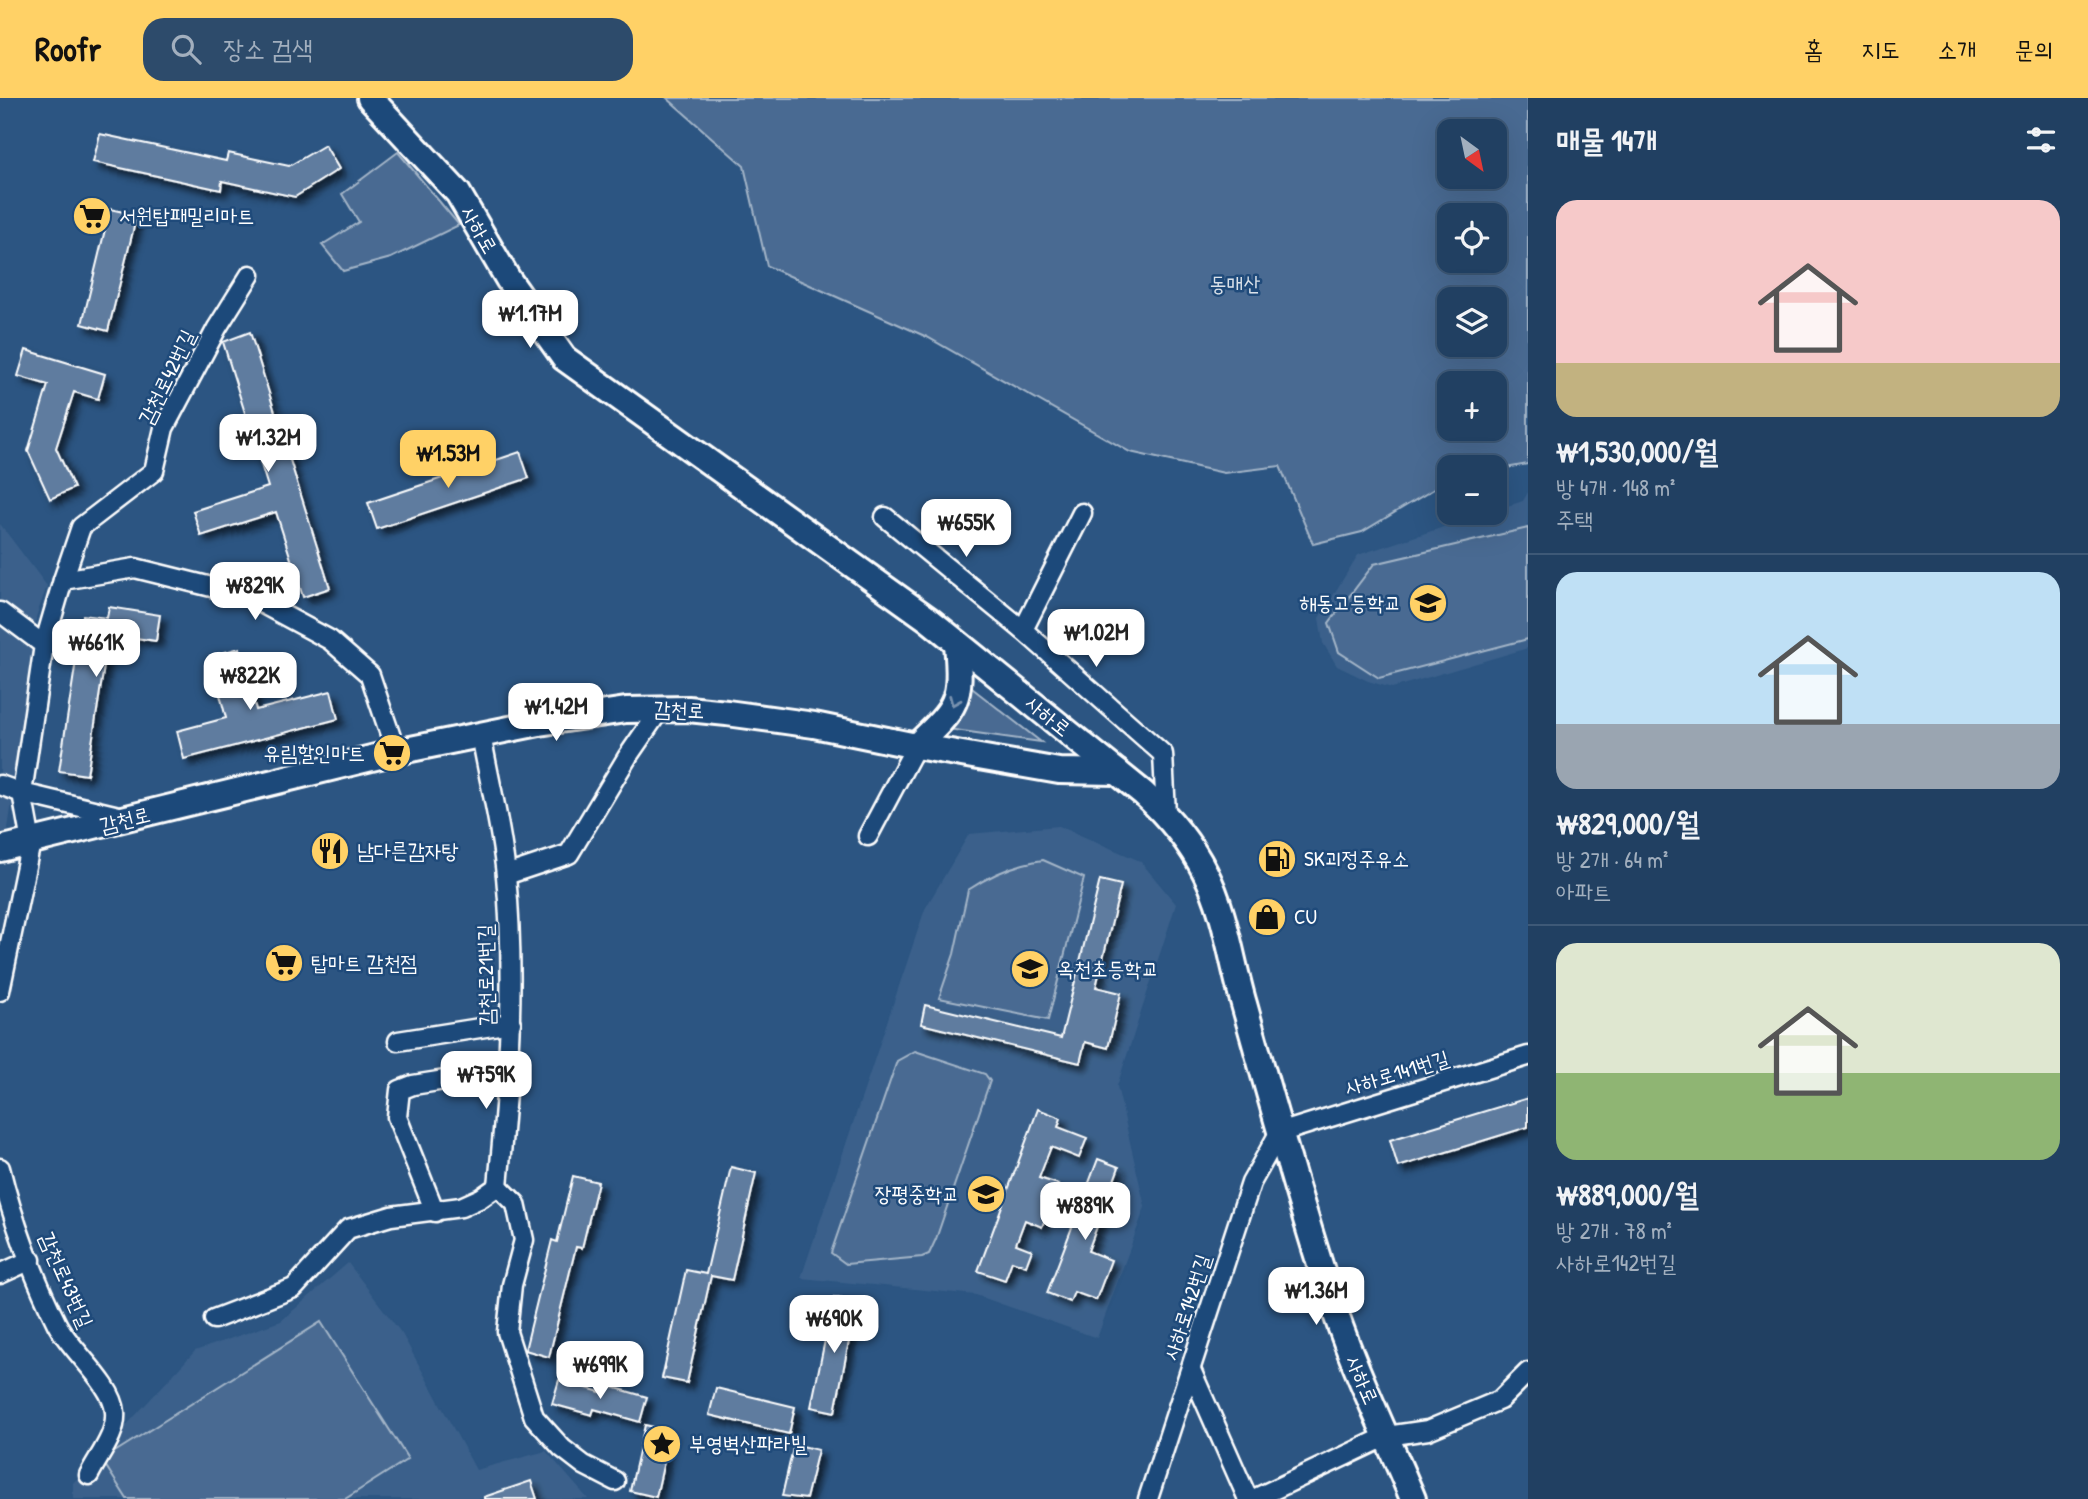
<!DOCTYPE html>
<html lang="ko">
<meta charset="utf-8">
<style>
:root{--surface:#214062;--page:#2d4b6b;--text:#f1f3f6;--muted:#a2afbe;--line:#3e5977;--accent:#ffd166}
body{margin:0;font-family:"Patrick Hand","Poor Story",sans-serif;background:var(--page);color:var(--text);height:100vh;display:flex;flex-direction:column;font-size:26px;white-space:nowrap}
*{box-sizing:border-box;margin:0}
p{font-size:23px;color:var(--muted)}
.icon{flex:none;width:38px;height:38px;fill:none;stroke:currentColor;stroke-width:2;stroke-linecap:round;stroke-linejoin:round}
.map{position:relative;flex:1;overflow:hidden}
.side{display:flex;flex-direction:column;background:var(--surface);width:560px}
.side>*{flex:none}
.needle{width:46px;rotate:147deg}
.controls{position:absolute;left:1437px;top:21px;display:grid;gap:14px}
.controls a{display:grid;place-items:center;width:70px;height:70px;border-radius:14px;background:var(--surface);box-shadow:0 7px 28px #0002,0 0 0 2px var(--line);font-size:35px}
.price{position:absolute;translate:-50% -60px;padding:0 16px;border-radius:14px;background:#fff;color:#222;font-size:23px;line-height:46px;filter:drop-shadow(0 2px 4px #0008)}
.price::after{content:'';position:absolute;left:50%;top:42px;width:21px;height:16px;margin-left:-10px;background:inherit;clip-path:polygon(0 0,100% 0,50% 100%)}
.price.selected{background:var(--accent);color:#111}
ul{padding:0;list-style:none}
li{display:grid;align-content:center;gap:14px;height:371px;padding:0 28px}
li+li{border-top:2px solid var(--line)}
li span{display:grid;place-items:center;height:217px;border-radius:21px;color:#555}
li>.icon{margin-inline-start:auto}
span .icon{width:126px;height:126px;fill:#fffc;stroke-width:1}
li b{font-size:30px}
h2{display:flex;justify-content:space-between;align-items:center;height:84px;padding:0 28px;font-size:30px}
header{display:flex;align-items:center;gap:42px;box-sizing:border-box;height:98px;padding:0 35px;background:var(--accent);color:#111}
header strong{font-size:33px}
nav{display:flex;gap:38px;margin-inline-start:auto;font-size:24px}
.search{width:490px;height:63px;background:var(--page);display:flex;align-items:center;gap:18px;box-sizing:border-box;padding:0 24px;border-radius:21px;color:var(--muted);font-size:26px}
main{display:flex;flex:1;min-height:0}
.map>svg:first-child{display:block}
</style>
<header>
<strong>Roofr</strong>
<div class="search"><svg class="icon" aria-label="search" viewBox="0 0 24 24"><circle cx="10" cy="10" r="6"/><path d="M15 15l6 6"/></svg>장소 검색</div>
<nav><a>홈</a><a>지도</a><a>소개</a><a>문의</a></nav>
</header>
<main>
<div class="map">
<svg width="1528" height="1401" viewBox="0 0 1528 1401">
<defs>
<filter id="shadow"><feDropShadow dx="6" dy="6" stdDeviation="3.5" flood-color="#0009"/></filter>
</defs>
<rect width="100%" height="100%" fill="#2c5582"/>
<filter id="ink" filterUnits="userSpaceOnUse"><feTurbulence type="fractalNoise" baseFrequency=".0143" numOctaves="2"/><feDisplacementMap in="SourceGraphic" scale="14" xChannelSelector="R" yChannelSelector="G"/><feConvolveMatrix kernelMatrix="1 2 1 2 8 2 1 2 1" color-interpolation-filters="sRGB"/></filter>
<g filter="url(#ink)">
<g fill="#3b618b">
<polygon points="1528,394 1528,550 1392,590 1368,583 1337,568 1323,545 1319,520 1358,457 1487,415 1494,415 1495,412 1523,403"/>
<polygon points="0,426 47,488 36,519 35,552 7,737 0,738"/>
<polygon points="1059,728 1140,763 1176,806 1117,988 1145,1109 1097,1240 976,1197 801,1180 925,811 969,736"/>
<polygon points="348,1165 402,1236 476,1372 546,1353 588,1401 73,1401 73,1385 195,1253 281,1223"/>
</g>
<g fill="#486b92" stroke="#a4b5c8" stroke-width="2" fill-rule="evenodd">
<path d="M 667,0 L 1528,0 L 1528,366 L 1495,372 L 1494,369 L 1449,369 L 1449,382 L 1362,434 L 1313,446 L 1280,368 L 1224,375 L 1130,354 L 927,239 L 767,168 L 744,68 ZM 1494,33 L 1494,79 L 1449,79 L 1449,33 ZM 1494,117 L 1494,163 L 1449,163 L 1449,117 ZM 1449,201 L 1494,201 L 1494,247 L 1449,247 ZM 1494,285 L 1494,331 L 1449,331 L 1449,285 Z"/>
<polygon points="398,54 459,127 391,160 343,173 322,147 359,124 342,96"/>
<polygon points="1528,430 1528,541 1379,580 1339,554 1329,525 1374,466"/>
<path d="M 968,587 L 1041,644 L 948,631 C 962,618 969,607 968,587 Z"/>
<path d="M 1043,762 L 1084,780 L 1048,922 L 939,900 L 954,856 L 968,792 C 992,776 1015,766 1043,762 Z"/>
<polygon points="915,953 985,976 990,983 936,1141 929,1156 922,1159 846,1166 831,1155 897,963"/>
<polygon points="321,1224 408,1361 345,1401 127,1401 102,1362"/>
</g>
<g fill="#5e7c9f" stroke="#fff" stroke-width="2" filter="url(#shadow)">
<polygon points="100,36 226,63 228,55 289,68 325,47 339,71 295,99 222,83 221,92 93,64"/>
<polygon points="110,111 137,117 108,233 82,226"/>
<polygon points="250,234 330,490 303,499 276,414 201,438 193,413 268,389 223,244"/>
<polygon points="26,252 105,276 98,301 74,294 56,350 74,390 50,401 28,353 48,287 18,278"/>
<polygon points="520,354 529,380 377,431 368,405"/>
<polygon points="109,509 160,517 156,543 109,536 87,677 59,673 83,517 107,520"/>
<polygon points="240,550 256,612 331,593 338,621 184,661 177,633 226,620 210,558"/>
<polygon points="1100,782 1121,787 1096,889 1121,895 1108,950 1085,944 1080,965 921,926 925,907 1061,940"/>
<polygon points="1528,1000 1528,1029 1398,1069 1390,1042"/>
<polygon points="1038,1011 1061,1020 1058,1029 1087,1040 1079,1060 1051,1049 1039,1080 1058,1086 1042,1129 1025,1122 1016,1146 1032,1152 1026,1168 1012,1163 1005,1182 978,1173"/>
<polygon points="1098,1061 1119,1069 1088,1153 1111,1162 1096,1202 1074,1194 1070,1204 1047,1195"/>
<polygon points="731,1069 756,1075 732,1182 711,1178 687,1285 662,1280 686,1172 706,1176"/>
<polygon points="573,1078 598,1084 582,1150 576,1149 549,1259 525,1252 552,1142 557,1144"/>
<polygon points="834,1199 857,1203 835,1314 811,1309"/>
<polygon points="559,1282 600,1294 602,1286 647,1299 640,1324 594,1311 592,1317 552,1306"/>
<polygon points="716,1290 795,1309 789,1336 709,1317"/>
<polygon points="645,1327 671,1333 656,1399 630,1393"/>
<polygon points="794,1346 818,1352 806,1401 782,1398"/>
<polygon points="531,1383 537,1401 484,1401 484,1399"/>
</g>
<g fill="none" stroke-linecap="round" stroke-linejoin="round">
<g stroke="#fff" stroke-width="23">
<g id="street">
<polyline points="1082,415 1023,532 1163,656 1166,716"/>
<polyline points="885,419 1023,532"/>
<polyline points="63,482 135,470 248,498 330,542 370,577 396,654"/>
<polyline points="0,514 44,547"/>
<polyline points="0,687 22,695 123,719"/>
<polyline points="868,738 916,648"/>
<polyline points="506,777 569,756 628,658 661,610"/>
<polyline points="0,893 31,744 22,695 44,547 63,482 81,429 154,373 164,330 217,230 250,177"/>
<polyline points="398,943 511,925"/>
<path d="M 0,1070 C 12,1120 34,1180 57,1226 C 71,1253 113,1286 115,1314 C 117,1336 99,1357 89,1377"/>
<polyline points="498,1088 516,1106 524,1142 512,1187 507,1234 534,1319 562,1350 584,1367 615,1383"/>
<polyline points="435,1114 397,1019 400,992 413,987 509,972"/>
<polyline points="0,1176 31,1162"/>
<path d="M 214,1221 L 294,1190 L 348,1131 L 391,1118 L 461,1109 L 481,1100 L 498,1088 C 508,985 516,882 506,778 C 502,731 489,683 481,636"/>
<polyline points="1191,1272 1248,1401"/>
<polyline points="1148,1401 1251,1085 1279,1035 1528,958"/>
<polyline points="1254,1401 1387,1338 1428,1332 1500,1302 1528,1274"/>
</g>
</g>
<g stroke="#fff" stroke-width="30">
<g id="secondary">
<path d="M 370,0 L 458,95 L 508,181 L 564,260 L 928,521 L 1143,695 C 1168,718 1190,744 1205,774 C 1226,815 1231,862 1244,906 C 1271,1003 1298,1099 1329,1195 C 1351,1266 1385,1333 1413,1401"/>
<path d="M 916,648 C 958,608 962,604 957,545"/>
<polyline points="0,751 396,654 539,625 626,612 688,611 727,615 814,627 916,648 1059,673 1117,674"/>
</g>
</g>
<use href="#street" stroke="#1f4a7a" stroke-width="18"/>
<use href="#secondary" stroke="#1f4a7a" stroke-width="24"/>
</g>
<defs><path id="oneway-chevron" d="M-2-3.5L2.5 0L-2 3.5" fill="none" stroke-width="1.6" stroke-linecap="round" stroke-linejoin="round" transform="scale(1.75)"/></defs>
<use stroke="#7992af" href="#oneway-chevron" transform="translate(954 603) rotate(113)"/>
</g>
<defs>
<g id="supermarket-disc" transform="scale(2.0125)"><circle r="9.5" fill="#ffd166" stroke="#1f4a7a"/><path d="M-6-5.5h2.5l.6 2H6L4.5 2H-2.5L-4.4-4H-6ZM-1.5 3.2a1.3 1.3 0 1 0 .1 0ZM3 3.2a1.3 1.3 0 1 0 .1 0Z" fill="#111"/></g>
<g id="school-disc" transform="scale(2.0125)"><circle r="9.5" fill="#ffd166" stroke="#1f4a7a"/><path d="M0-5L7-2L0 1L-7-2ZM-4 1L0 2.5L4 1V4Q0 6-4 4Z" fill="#111"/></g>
<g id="restaurant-disc" transform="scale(2.0125)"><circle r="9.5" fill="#ffd166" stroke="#1f4a7a"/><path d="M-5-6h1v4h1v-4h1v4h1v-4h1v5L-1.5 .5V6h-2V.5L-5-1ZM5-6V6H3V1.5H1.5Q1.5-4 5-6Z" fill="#111"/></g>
<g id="fuel-disc" transform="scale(2.0125)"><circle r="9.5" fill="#ffd166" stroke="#1f4a7a"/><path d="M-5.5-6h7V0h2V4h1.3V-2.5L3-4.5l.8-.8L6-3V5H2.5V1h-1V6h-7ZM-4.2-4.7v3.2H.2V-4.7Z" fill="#111"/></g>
<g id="shop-disc" transform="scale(2.0125)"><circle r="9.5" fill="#ffd166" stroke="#1f4a7a"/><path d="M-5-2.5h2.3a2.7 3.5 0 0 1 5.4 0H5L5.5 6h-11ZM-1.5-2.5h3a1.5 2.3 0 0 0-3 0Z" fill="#111"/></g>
<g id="sight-disc" transform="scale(2.0125)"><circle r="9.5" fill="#ffd166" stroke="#1f4a7a"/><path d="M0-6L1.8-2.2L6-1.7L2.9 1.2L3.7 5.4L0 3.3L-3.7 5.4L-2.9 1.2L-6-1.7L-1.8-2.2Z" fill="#111"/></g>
</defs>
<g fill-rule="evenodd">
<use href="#supermarket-disc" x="92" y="118"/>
<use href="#school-disc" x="1428" y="505"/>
<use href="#supermarket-disc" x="392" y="655"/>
<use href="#restaurant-disc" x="330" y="753"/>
<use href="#fuel-disc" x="1277" y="761"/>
<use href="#shop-disc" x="1267" y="819"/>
<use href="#supermarket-disc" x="284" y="865"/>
<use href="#school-disc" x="1030" y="871"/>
<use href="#school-disc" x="986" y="1096"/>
<use href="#sight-disc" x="662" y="1346"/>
</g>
<g text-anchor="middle" stroke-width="5" stroke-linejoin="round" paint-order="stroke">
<g font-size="21" fill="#fff" stroke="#1f4a7a" text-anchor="start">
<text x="119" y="125">서원탑패밀리마트</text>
<text x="1401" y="512" text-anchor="end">해동고등학교</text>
<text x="365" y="662" text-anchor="end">유림할인마트</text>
<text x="357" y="760">남다른감자탕</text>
<text x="1304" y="768">SK괴정주유소</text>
<text x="1294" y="826">CU</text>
<text x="311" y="872">탑마트 감천점</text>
<text x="1057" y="878">옥천초등학교</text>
<text x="959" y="1103" text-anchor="end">장평중학교</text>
<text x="689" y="1353">부영벽산파라빌</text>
</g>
<g font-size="21" fill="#fff" stroke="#1f4a7a">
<text transform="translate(479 132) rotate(60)" y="7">사하로</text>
<text transform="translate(167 279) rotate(-64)" y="7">감천로42번길</text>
<text transform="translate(679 612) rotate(2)" y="7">감천로</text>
<text transform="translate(1048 618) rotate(39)" y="7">사하로</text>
<text transform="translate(125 722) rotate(-14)" y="7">감천로</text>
<text transform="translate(486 877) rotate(-91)" y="7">감천로21번길</text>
<text transform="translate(1397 975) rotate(-17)" y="7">사하로141번길</text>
<text transform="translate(66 1182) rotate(66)" y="7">감천로43번길</text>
<text transform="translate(1187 1209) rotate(-72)" y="7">사하로142번길</text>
<text transform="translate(1362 1282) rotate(66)" y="7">사하로</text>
</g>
<g font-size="21" fill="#dae1e9" stroke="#1f4a7a">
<text x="1235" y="193">동매산</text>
</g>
</g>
</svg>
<div class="controls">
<a><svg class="needle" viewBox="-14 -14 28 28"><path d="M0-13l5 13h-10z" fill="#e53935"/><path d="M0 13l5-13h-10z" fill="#a2afbe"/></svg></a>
<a><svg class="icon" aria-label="locate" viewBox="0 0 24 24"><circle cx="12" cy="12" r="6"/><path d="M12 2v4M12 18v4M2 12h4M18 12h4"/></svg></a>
<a><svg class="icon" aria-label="layers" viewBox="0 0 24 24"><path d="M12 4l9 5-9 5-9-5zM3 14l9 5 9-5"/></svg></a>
<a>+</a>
<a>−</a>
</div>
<b class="price" style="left:530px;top:252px">₩1.17M</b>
<b class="price" style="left:268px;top:376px">₩1.32M</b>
<b class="price selected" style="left:448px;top:392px">₩1.53M</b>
<b class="price" style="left:966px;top:461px">₩655K</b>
<b class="price" style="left:255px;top:524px">₩829K</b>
<b class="price" style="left:1096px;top:571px">₩1.02M</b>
<b class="price" style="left:96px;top:581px">₩661K</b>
<b class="price" style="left:250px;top:614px">₩822K</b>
<b class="price" style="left:556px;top:645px">₩1.42M</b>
<b class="price" style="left:486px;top:1013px">₩759K</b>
<b class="price" style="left:1085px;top:1144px">₩889K</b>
<b class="price" style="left:1316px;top:1229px">₩1.36M</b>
<b class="price" style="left:834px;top:1257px">₩690K</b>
<b class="price" style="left:600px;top:1303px">₩699K</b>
</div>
<section class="side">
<h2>매물 14개<svg class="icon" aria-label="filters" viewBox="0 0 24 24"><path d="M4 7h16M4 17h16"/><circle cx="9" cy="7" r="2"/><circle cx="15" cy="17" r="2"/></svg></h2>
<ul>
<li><span style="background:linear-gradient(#f6c9c9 75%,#c2b280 0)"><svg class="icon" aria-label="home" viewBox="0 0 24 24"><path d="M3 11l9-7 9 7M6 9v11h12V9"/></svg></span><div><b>₩1,530,000/월</b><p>방 4개 · 148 m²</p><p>주택</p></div></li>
<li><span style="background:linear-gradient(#bfe0f5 70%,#9aa5b1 0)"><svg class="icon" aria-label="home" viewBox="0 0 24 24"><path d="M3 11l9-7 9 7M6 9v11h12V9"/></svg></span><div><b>₩829,000/월</b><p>방 2개 · 64 m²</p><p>아파트</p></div></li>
<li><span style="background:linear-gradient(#dfe7d0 60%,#8fb573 0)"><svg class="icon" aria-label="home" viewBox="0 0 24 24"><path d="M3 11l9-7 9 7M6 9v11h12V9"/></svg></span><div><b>₩889,000/월</b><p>방 2개 · 78 m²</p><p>사하로142번길</p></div></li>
</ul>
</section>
</main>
